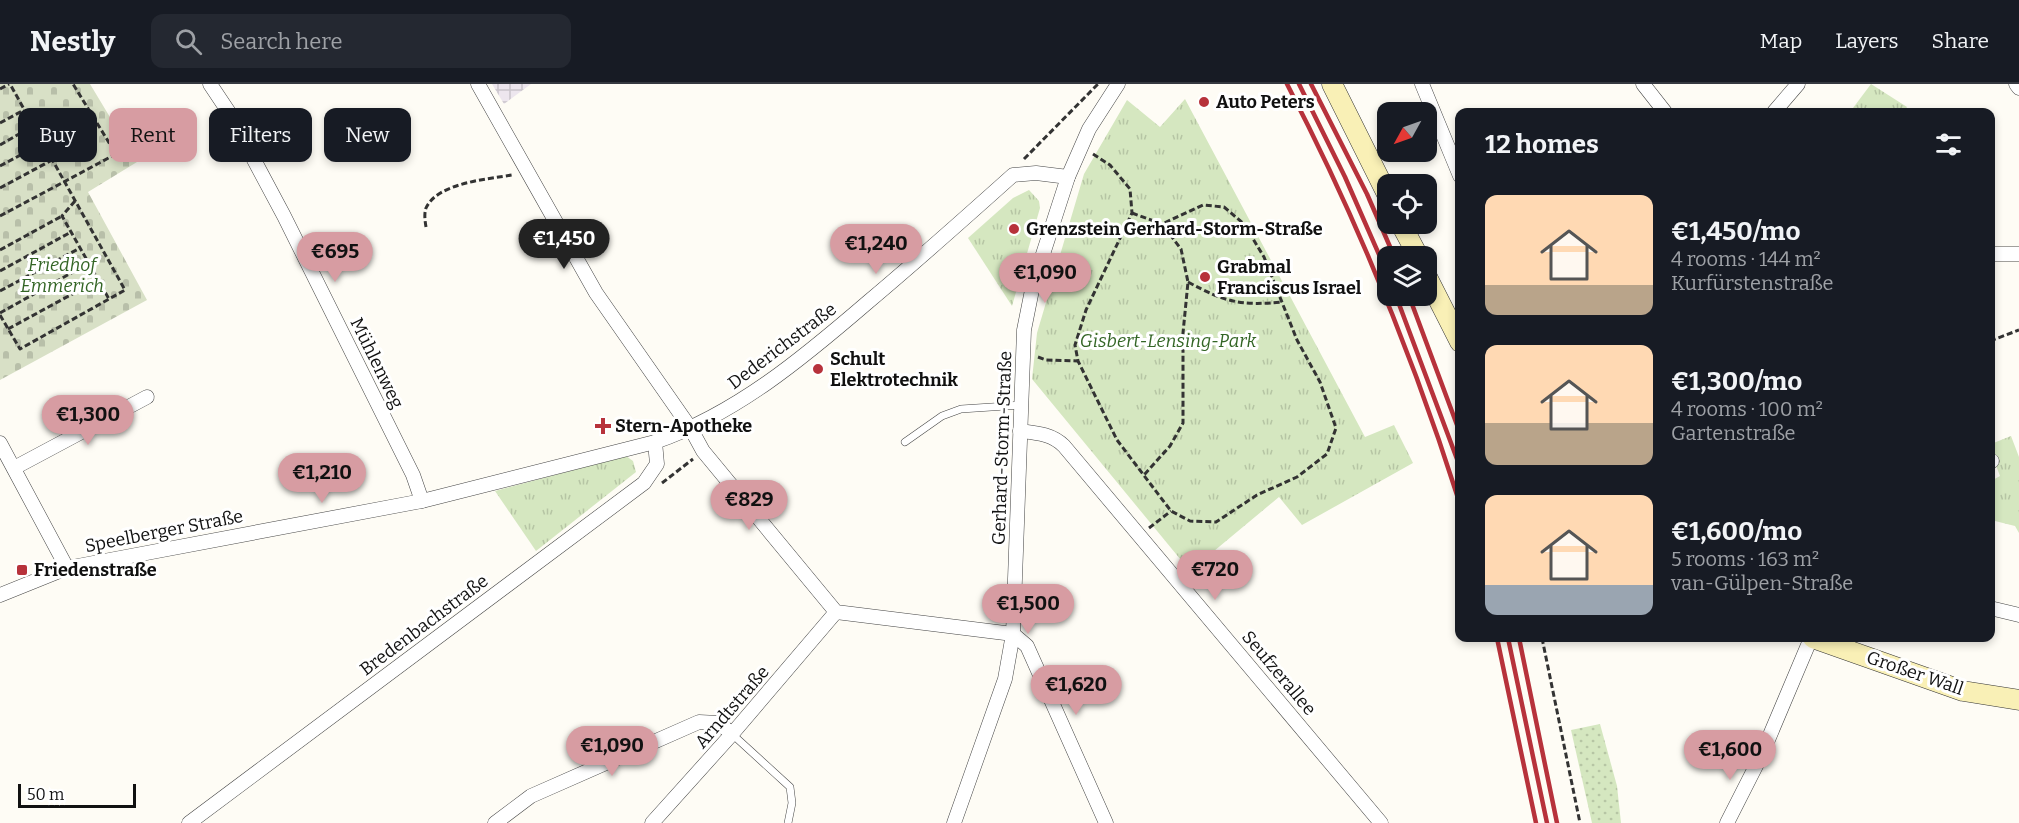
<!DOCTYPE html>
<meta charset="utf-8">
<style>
:root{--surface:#171b24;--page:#242831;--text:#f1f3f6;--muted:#9ea1a6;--line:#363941;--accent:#d79ca2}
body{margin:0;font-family:Bitter,serif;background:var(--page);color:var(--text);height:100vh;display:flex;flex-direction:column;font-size:22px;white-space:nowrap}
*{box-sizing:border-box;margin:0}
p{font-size:20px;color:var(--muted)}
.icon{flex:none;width:33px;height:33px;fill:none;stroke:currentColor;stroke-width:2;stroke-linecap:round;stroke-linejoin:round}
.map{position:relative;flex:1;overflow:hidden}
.side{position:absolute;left:1455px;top:24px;width:540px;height:534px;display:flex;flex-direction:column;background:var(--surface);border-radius:12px;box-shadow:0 3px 9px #0003}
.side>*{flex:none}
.banner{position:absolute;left:18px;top:24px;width:570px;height:54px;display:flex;gap:12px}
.needle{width:39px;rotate:230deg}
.fabs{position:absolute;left:1377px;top:18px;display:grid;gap:12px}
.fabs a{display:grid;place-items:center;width:60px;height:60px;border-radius:12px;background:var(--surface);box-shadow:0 3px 9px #0003;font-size:30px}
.scale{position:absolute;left:18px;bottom:15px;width:118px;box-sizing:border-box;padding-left:6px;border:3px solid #111;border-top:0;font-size:16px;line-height:21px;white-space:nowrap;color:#111;-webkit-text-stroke:4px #fff;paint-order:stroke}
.price{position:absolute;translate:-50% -51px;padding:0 14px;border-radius:21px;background:var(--accent);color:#111;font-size:20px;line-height:39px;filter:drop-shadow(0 2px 3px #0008)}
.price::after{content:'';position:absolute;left:50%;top:36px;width:18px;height:14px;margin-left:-9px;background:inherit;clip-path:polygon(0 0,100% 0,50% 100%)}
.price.selected{background:#222;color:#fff}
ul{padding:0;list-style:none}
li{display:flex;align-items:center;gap:18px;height:150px;padding:0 30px}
li span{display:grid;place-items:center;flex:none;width:168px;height:120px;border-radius:12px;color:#555}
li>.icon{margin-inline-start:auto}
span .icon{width:72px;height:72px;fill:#fffc;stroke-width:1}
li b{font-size:26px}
h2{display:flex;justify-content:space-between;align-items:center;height:72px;padding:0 30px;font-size:26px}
.pill{padding:0 21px;border-radius:12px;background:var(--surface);box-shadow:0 3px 9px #0003;font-size:21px;line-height:54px}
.pill.selected{background:var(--accent);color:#111}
header{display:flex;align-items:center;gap:36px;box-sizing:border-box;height:84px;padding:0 30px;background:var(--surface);border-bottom:2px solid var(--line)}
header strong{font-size:28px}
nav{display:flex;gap:33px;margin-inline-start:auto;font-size:21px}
.search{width:420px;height:54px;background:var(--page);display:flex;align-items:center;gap:15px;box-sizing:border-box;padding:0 21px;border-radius:12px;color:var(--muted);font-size:22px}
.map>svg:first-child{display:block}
</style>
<header>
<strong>Nestly</strong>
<div class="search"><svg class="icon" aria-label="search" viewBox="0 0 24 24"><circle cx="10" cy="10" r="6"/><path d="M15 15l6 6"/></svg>Search here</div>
<nav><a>Map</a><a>Layers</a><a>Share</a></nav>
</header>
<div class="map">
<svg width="2019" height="739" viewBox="0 0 2019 739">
<defs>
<pattern id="industrial-grid" width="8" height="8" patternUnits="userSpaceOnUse" patternTransform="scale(1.5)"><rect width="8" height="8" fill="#ede6ee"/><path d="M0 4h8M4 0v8" fill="none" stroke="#cac4cb"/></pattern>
<pattern id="grass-tufts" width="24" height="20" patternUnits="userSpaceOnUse" patternTransform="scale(1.5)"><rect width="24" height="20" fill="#d5e7c0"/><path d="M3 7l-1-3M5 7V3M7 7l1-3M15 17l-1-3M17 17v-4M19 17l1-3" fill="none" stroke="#b6c5a4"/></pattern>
<pattern id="cemetery-stones" width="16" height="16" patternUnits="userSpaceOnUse" patternTransform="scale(1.5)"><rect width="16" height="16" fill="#d8e0c6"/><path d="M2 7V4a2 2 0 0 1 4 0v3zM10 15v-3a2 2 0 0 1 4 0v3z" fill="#b8bfa9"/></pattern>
<pattern id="garden-dots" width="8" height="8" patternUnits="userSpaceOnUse" patternTransform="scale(1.5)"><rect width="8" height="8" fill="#d5e7c0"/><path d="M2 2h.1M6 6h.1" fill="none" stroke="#b6c5a4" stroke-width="1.8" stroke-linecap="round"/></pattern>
</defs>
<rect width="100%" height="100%" fill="#fefcf5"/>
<polygon fill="url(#industrial-grid)" points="492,0 531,0 504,20"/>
<g fill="url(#grass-tufts)">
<polygon points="1871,0 1907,23 1904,28 1850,28"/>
<polygon points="1185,15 1365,353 1394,341 1413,379 1302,441 1279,413 1190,487 1032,295 1037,249 1084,90 1127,16 1160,43"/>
<polygon points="1029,106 1039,117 1040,124 1012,222 968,154 1013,114"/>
<polygon points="2011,352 2019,373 2019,449 2015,442 1991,436 1991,397 2000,392 1991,368 1991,360"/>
<polygon points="626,372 633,377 636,388 536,467 495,407"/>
</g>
<polygon fill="url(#cemetery-stones)" points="0,0 90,0 137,78 88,108 147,216 0,296"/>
<polygon fill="url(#garden-dots)" points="1600,640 1617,702 1621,739 1592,739 1571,646"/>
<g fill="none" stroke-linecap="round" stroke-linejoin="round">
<g stroke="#444" stroke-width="8">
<g id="lane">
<polyline points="905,358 942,332 961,325 1021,321"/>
<polyline points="732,650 790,703 792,719 788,739"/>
</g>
</g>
<g stroke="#444" stroke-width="15">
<g id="street">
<polyline points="210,0 228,27 284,132 413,391 422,417"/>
<polyline points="478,0 596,209 691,345 703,367 836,528 1013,550 1027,562 1106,739"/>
<polyline points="1422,0 1460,92"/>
<polyline points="1643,0 1665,28"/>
<polyline points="2016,0 2019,4"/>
<polyline points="1774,28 1798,0"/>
<polyline points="1990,170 2019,170"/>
<path d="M 1020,347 C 1037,349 1052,350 1064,362 L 1381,739"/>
<polyline points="0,359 67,484"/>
<polyline points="1990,378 1992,377"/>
<polyline points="14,384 147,313"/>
<path d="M 0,511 L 67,484 L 422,417 L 655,358 C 736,330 803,274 868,218 C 917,177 965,134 1013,91 L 1036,89 L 1068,93"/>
<polyline points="1990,524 2019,531"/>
<polyline points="189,739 644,399 657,380 655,358"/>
<polyline points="495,739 531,712 699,638 719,639 732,650"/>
<polyline points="652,739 732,650 836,528"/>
<polyline points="954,739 1005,595 1013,550 1024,246 1033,201 1068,93 1089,45 1118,0"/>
<polyline points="1727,739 1762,670 1811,554"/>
</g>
</g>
<g stroke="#333" stroke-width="21">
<g id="secondary">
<polyline points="1332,0 1388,112"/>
<polyline points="1401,140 1418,172"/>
<polyline points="1426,191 1460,258"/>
<polyline points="1813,554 1963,607 2019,616"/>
</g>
</g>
<g stroke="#333" stroke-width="3" stroke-dasharray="6 3" stroke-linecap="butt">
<polyline points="0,5 9,0"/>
<polyline points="0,39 24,26"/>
<polyline points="0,61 33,42"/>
<polyline points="1093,70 1110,81 1130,105 1132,129 1086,226 1075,261 1078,277 1117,356 1171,427 1190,437 1216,438 1257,411 1297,393 1327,370 1336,344 1320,298 1297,256 1264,173 1244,140 1224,123 1203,121 1162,140"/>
<polyline points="1024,75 1098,0"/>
<polyline points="0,82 43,59"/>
<polyline points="0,104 52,76"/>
<polyline points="75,117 62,132 109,215"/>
<polyline points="1132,129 1162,140 1181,165 1188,198 1183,249 1183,339 1170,362 1144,391"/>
<polyline points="0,132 116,70 73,0"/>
<path d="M 426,143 C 425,137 424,130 426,124 C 437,99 488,95 512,91"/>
<polyline points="0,166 62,132"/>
<polyline points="0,187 71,148"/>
<path d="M 1188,198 C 1225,218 1240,222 1282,218"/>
<polyline points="0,207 80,164"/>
<polyline points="0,229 89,179"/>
<polyline points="0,231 20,265 125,206 10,0"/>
<polyline points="8,245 98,196"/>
<polyline points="1990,257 2019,246"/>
<polyline points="1990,260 1994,268"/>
<polyline points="1038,273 1046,276 1078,277"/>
<polyline points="662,399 693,375"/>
<polyline points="1149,444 1171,427"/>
<polyline points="1542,554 1580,739"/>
</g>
<use href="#lane" stroke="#fff" stroke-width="7"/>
<use href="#street" stroke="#fff" stroke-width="14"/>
<use href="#secondary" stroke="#f9f0b6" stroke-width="20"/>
<g stroke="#b7323b" stroke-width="4.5">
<path d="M 1287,0 C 1357,135 1414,275 1460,420"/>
<polyline points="1299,0 1345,93 1388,191"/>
<polyline points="1311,0 1367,110 1394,172"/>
<polyline points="1396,212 1460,383"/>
<polyline points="1409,212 1460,349"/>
<polyline points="1497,554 1536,739"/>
<polyline points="1508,554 1547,739"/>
<polyline points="1519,554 1557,739"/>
</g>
</g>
<g fill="#b7323b" stroke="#fff" stroke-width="2">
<circle cx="1204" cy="18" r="6"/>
<circle cx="1014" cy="145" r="6"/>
<circle cx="1205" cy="193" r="6"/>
<circle cx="818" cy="285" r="6"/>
<path d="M600 333h6v6h6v6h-6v6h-6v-6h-6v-6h6z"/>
<rect x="16" y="480" width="12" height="12" rx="3"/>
</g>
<g text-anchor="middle" stroke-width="6" stroke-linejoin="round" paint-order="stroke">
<g font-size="18" font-weight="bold" fill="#111" stroke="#fff" text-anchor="start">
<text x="1216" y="24">Auto Peters</text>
<text x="1026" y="151">Grenzstein Gerhard-Storm-Straße</text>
<text x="1217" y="189">Grabmal<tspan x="1217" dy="21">Franciscus Israel</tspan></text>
<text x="830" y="281">Schult<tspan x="830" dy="21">Elektrotechnik</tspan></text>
<text x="615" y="348">Stern-Apotheke</text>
<text x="34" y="492">Friedenstraße</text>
</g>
<g font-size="18" font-style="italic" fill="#336525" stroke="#fff">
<text x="62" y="187">Friedhof<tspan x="62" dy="21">Emmerich</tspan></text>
<text x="1168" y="263">Gisbert-Lensing-Park</text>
</g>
<g font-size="18" fill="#111" stroke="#fff">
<text transform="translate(782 262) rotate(-37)" y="6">Dederichstraße</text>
<text transform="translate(377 279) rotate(64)" y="6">Mühlenweg</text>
<text transform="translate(1002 364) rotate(-88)" y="6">Gerhard-Storm-Straße</text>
<text transform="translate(164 447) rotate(-11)" y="6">Speelberger Straße</text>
<text transform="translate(424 541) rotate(-37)" y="6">Bredenbachstraße</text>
<text transform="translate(1279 589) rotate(50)" y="6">Seufzerallee</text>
<text transform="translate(1915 589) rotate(19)" y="6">Großer Wall</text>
<text transform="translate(732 623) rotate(-49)" y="6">Arndtstraße</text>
</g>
</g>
</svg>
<div class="fabs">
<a><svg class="needle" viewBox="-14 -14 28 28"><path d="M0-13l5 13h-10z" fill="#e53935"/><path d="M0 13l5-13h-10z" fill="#9ea1a6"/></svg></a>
<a><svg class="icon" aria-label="locate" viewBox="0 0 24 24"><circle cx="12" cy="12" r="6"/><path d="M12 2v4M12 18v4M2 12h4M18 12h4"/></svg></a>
<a><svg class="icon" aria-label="layers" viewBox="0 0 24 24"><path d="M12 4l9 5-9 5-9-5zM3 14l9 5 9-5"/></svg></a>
</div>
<div class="scale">50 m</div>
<b class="price selected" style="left:564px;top:186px">€1,450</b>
<b class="price" style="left:876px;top:191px">€1,240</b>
<b class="price" style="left:335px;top:199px">€695</b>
<b class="price" style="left:1045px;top:220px">€1,090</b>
<b class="price" style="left:88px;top:362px">€1,300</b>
<b class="price" style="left:322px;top:420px">€1,210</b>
<b class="price" style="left:749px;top:447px">€829</b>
<b class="price" style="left:1215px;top:517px">€720</b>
<b class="price" style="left:1028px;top:551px">€1,500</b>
<b class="price" style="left:1076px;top:632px">€1,620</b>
<b class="price" style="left:612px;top:693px">€1,090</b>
<b class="price" style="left:1730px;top:697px">€1,600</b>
<div class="banner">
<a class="pill">Buy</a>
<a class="pill selected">Rent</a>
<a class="pill">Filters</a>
<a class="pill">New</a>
</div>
<section class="side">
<h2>12 homes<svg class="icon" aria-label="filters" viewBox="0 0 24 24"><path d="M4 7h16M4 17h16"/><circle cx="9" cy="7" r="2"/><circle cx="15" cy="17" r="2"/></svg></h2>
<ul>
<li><span style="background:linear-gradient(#ffd9b3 75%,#b9a48a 0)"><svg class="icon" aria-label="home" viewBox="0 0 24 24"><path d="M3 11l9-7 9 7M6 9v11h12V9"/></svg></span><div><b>€1,450/mo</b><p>4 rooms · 144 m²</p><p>Kurfürstenstraße</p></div></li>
<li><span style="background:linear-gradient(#ffd9b3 65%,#b9a48a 0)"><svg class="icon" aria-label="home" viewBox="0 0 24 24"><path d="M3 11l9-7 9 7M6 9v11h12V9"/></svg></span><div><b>€1,300/mo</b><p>4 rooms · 100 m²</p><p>Gartenstraße</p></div></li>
<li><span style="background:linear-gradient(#ffd9b3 75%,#9aa5b1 0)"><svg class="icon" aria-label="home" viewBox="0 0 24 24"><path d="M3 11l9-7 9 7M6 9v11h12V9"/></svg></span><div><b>€1,600/mo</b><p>5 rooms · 163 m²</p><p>van-Gülpen-Straße</p></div></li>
</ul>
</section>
</div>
